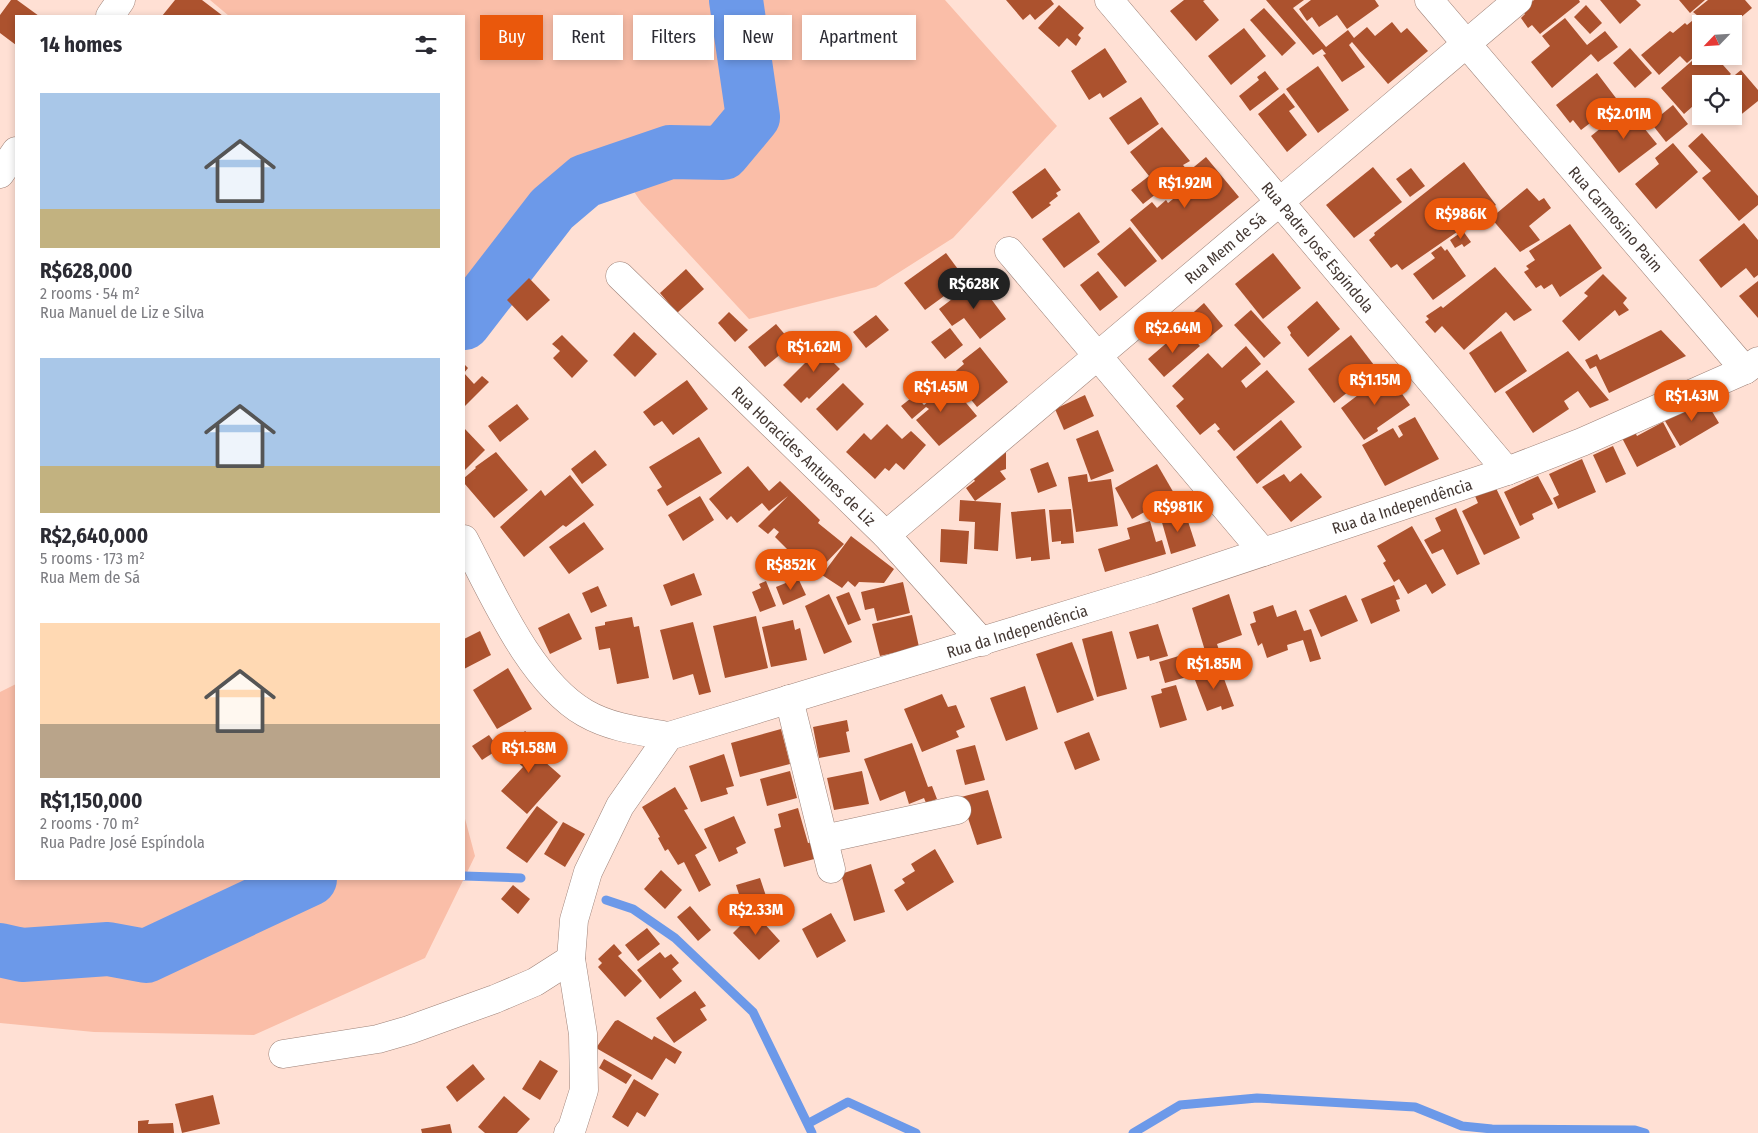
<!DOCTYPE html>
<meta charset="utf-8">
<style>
:root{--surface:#fff;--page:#f2f2f3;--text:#2b2b33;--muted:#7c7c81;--accent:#ea580c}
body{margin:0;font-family:"Fira Sans Condensed",sans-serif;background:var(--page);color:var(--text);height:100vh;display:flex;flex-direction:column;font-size:19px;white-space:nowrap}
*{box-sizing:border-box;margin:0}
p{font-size:16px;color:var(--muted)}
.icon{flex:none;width:28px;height:28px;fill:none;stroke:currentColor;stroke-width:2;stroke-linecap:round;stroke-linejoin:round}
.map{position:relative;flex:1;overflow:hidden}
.details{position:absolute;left:15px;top:15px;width:450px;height:865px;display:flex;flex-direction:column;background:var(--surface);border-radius:0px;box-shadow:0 2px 8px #0003}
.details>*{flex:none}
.top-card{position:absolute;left:480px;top:15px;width:475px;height:45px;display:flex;gap:10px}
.needle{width:32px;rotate:245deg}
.fabs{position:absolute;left:1692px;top:15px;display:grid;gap:10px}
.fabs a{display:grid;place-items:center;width:50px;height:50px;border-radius:0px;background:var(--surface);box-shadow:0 2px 8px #0003;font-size:25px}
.price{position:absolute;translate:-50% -42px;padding:0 11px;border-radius:18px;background:var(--accent);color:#fff;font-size:16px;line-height:32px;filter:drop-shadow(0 1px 2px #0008)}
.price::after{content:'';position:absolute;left:50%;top:30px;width:15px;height:11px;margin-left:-8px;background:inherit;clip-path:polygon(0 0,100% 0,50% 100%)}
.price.on{background:#222;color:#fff}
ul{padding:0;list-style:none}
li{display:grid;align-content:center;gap:10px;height:265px;padding:0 25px}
li span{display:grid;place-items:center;height:155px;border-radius:0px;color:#555}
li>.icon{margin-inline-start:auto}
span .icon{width:90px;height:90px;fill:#fffc;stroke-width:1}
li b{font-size:21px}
h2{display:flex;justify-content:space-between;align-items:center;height:60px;padding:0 25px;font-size:21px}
.pill{padding:0 18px;border-radius:0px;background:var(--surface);box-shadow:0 2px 8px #0003;font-size:18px;line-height:45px}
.pill.on{background:var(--accent);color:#fff}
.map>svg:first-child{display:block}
</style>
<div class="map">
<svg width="1758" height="1133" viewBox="0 0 1758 1133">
<rect width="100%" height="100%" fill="#ffe0d4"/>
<g fill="#fabea8">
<polygon points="210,0 945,0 1057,126 953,238 876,287 749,319 641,202 612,159 464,344 464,16 229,16"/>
<polygon points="16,684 16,879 464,879 464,815 475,856 425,958 254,1035 94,1032 0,1023 0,692"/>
</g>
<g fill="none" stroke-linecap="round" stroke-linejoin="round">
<g stroke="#6c99e9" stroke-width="9">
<polyline points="464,876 521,878"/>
<polyline points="606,900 633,909 675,938 753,1012 812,1133"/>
<polyline points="809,1123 848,1102 916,1133"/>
<polyline points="1133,1133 1180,1105 1257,1098 1415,1107 1462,1126 1492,1129 1635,1130 1645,1133"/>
</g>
<g stroke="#6c99e9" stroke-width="54">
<polyline points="464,323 552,209 585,181 670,152 723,153 753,117 736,0"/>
<polyline points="0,950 22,955 108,949 146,956 310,879"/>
</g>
</g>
<g fill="#ac522e">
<polygon points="11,0 17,0 39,16 16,16 16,45 0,33 0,15"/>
<polygon points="175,0 202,0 223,16 162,16"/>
<polygon points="1006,0 1051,0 1054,4 1035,20 1030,14 1023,20"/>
<polygon points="1184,0 1205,0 1203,1 1219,20 1196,41 1170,11"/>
<polygon points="1266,0 1304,0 1293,8 1326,47 1348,30 1354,38 1367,27 1375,36 1392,22 1401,33 1407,28 1428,51 1388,84 1352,42 1349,45 1365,67 1342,82 1323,55 1326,54 1322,49 1313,55"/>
<polygon points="1311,0 1375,0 1379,6 1347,29 1337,15 1319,27 1312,17 1307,21 1299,9"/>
<polygon points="1534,0 1579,0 1580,2 1540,34 1532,25 1528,28 1521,18 1525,14 1522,10"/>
<polygon points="1600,0 1636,0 1641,5 1620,24"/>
<polygon points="1679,0 1705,0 1690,13"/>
<polygon points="1708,0 1745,0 1752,8 1733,24 1701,24 1701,51 1687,63 1680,56 1659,75 1641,55 1670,31 1673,33 1685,23 1687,25 1698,16 1693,12"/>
<polygon points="1059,5 1084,28 1078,35 1081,38 1076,46 1067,38 1059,47 1038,28"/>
<polygon points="1586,5 1602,23 1590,34 1574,17"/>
<polygon points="1264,8 1296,43 1282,56 1250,20"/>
<polygon points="1565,18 1587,45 1605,31 1618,47 1598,62 1591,54 1552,88 1531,62 1550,46 1542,36"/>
<polygon points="1244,28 1266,56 1231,85 1208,56"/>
<polygon points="1105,48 1127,82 1103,98 1100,93 1089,100 1071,71"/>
<polygon points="1630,48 1652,73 1635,88 1613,63"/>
<polygon points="1701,53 1701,56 1715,56 1731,74 1720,84 1701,84 1701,99 1684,114 1661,88"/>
<polygon points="1318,66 1349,110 1318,133 1286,89"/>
<polygon points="1741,70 1758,90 1758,101 1728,125 1721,116 1734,116 1734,84 1724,84"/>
<polygon points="1265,71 1279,89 1250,111 1239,96 1259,80 1257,77"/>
<polygon points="1597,73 1622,106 1610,115 1606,111 1581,130 1573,120 1570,123 1556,105"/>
<polygon points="1284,93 1295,107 1289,111 1307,135 1287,152 1258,114"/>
<polygon points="1141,97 1159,124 1128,145 1109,118"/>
<polygon points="1673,105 1688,124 1666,142 1651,123"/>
<polygon points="1627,107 1657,144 1619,173 1591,136"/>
<polygon points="1162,127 1190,161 1183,165 1187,170 1143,204 1131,190 1149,176 1130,152"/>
<polygon points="1702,133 1758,196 1758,205 1739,221 1702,178 1711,171 1688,146"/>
<polygon points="1673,143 1698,172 1656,209 1635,184 1659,164 1655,158"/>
<polygon points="1206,157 1239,197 1162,260 1130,220 1152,202 1157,208 1166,200 1168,203 1173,199 1166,190"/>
<polygon points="1464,162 1496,205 1402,270 1397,264 1391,268 1369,240 1375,235 1374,233"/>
<polygon points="1373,167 1402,202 1354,238 1326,205"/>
<polygon points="1045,168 1061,190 1056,193 1058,196 1049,203 1051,205 1032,219 1012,192"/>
<polygon points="1411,168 1425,186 1410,197 1396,179"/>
<polygon points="1527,188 1539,201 1544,198 1551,208 1529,226 1540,240 1520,252 1491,218"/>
<polygon points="1079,212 1100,242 1064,268 1042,239"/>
<polygon points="1744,223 1758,240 1758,275 1754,278 1746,268 1721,288 1699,260"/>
<polygon points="1570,224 1602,268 1560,297 1552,284 1544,289 1541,285 1536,288 1524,272 1529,269 1526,266 1535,260 1529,251"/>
<polygon points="1130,227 1157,261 1125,287 1097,254"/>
<polygon points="1463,231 1471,242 1464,247 1462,244 1455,248 1450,240"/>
<polygon points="1441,246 1445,251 1447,249 1466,276 1433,300 1413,274 1435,258 1431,253"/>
<polygon points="946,253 966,280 925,310 904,283"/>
<polygon points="1273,253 1301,288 1263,319 1235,284"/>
<polygon points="1495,267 1532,310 1514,321 1506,312 1464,350 1442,326 1435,333 1425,322 1429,319 1426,316 1441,306 1443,308"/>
<polygon points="686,269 704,289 677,313 660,293"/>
<polygon points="1098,271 1118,297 1100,311 1080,285"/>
<polygon points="1603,274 1627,298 1623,303 1629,310 1619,316 1615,310 1579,341 1562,321 1588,296 1584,293"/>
<polygon points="529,278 550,300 527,321 507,300"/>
<polygon points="977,280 1006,319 980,339 964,318 952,326 939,309"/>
<polygon points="1758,281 1758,318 1739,296"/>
<polygon points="1317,301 1340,329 1308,357 1290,335 1291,333 1287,327"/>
<polygon points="1204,303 1223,326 1205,341 1186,319"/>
<polygon points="1251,310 1281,343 1264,358 1234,325"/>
<polygon points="729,312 748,330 735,342 718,323"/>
<polygon points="876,315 889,330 866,348 853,332"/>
<polygon points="776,324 793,344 765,367 748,347"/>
<polygon points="950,328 963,345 945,359 931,342"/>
<polygon points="1661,330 1686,356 1609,393 1596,366 1590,369 1585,360 1597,354 1600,360"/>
<polygon points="1501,331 1527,371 1495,393 1469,353"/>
<polygon points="634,332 657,354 635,377 613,355"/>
<polygon points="1178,333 1186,342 1192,337 1200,346 1164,377 1148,359"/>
<polygon points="562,335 588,361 572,378 553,358 560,351 552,344"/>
<polygon points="1351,335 1377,369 1334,403 1308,369"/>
<polygon points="828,340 839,352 830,359 840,369 809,399 807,397 801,403 783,385"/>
<polygon points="1246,346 1261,364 1241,381 1246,388 1267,370 1295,402 1234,451 1217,431 1220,429 1215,423 1200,435 1176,406 1184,399 1172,386 1208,353 1222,368"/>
<polygon points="980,347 1008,382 977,407 951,375 964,364 962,361"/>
<polygon points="1568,351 1609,400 1590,408 1578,391 1564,401 1569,409 1533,433 1505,392"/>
<polygon points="464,364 468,368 464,373 474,384 482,376 489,382 465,406 464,406"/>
<polygon points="1387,373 1410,405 1377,428 1378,431 1364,440 1341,408"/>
<polygon points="687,380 708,409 673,435 662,421 654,426 643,412"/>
<polygon points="947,380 977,416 939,446 916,420 929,409 926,407 912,419 901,406 915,395 924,405 929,401 926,398"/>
<polygon points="843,383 864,404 837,431 816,409"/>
<polygon points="1085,395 1094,416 1064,430 1055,409"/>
<polygon points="1704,398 1719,423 1680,446 1665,421"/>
<polygon points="517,404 529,419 500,442 488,426"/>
<polygon points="1415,417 1439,459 1385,486 1362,445 1393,428 1399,438 1403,435 1398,426"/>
<polygon points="1281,420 1302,447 1257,484 1236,457"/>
<polygon points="1663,422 1676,447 1637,467 1622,438 1635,432 1637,436"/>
<polygon points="887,424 902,439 911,431 926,445 904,470 896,463 889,471 885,468 875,479 846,452 864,433 871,440"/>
<polygon points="464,428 485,450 464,471"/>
<polygon points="1098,430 1114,471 1091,480 1076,439"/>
<polygon points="699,437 722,473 667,506 657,490 662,487 649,467"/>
<polygon points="1006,445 1006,469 1000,471 1006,479 975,501 966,488 975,481 969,472"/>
<polygon points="1613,446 1626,474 1606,483 1593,455"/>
<polygon points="595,450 607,465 582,484 571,469"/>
<polygon points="496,452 528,490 494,518 464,483 464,478 476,468 475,467"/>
<polygon points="1582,459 1596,492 1558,509 1553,498 1559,495 1549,474"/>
<polygon points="1048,462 1057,486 1038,493 1030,469"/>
<polygon points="1157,464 1175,495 1132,519 1115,488"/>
<polygon points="748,466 769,491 780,481 820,520 818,523 844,544 822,567 813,558 804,566 775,537 779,532 774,528 768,534 758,526 788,496 769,511 762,503 737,523 731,516 727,520 709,499"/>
<polygon points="1301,473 1322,497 1291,522 1262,487 1284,474 1290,482"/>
<polygon points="1087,474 1088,482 1111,479 1118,526 1076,532 1068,477"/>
<polygon points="570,475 594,505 566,527 563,525 524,557 500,527 541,490 545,496"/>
<polygon points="1538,476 1553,504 1532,514 1534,519 1520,526 1504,492"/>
<polygon points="1495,486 1520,538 1484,555 1462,511 1478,503 1475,496"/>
<polygon points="700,496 714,520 683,541 668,515"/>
<polygon points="960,500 1001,503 998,551 974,549 975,522 959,521"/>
<polygon points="1456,508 1480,564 1457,575 1443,549 1432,554 1424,540 1441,531 1435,518"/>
<polygon points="1045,509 1050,559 1031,561 1031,557 1016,559 1011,512"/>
<polygon points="1071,509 1074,543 1061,544 1061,541 1052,542 1049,510"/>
<polygon points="1185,512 1196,546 1171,554 1161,519"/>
<polygon points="1150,521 1156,542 1162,540 1166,554 1105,572 1098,549 1130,539 1127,528"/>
<polygon points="584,522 604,549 569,574 549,547"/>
<polygon points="1412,526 1446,585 1432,594 1426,584 1408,594 1399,579 1394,582 1383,563 1386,561 1377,546"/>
<polygon points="941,529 969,531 967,564 940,562"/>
<polygon points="851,536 894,569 884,583 859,582 855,587 848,581 842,588 822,575"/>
<polygon points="694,573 702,595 671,606 663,585"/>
<polygon points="798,578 806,595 783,605 776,587"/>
<polygon points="766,581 776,606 760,612 752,592 761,588 759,584"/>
<polygon points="903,582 910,613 877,621 874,608 865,610 861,592"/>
<polygon points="1394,585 1400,599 1396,600 1400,611 1371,624 1361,599"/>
<polygon points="598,586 607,606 591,613 582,593"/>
<polygon points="849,592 861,620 848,625 836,597"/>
<polygon points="829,594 852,642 824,654 805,606"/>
<polygon points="1229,594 1242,635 1217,644 1219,650 1206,654 1192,608"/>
<polygon points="1346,595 1358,621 1321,637 1309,610"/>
<polygon points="1273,605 1277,617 1296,610 1304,631 1311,629 1321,659 1310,662 1303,640 1287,645 1288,650 1267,658 1262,643 1258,646 1250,624 1256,622 1253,612"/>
<polygon points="569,613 582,639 550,654 538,628"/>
<polygon points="912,615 919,647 880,656 872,624"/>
<polygon points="756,616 768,668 725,678 713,626"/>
<polygon points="632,617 634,627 639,626 649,678 617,684 610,648 599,650 595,627 605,625 605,622"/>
<polygon points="793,620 795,630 800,628 807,660 771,667 762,627"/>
<polygon points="693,622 711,692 699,695 693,674 673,680 660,630"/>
<polygon points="1158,624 1168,656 1150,661 1149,656 1137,659 1129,632"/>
<polygon points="480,631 491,655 464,669 464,639"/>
<polygon points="1112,631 1127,689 1097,697 1082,639"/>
<polygon points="1072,642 1094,700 1057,713 1036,654"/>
<polygon points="1182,655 1187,677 1165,683 1159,662"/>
<polygon points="1219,665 1234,706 1222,710 1221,706 1207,711 1195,680 1205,676 1203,671"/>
<polygon points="508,668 532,709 497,729 473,690"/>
<polygon points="1176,685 1187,720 1160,728 1151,696 1162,693 1161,689"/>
<polygon points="1025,686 1038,729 1006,741 990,698"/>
<polygon points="942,694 948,707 956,705 965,727 956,731 959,737 922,752 904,709"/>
<polygon points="847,720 849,731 846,732 850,752 819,758 813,727"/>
<polygon points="781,729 790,764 740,777 731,743"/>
<polygon points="525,731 543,747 536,754 561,776 527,814 501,791 523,767 506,752"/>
<polygon points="1089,732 1100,760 1075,770 1064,742"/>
<polygon points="489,735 499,749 482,760 472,746"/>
<polygon points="912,743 928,787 932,786 937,799 926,803 924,798 909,804 905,791 880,801 864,759"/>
<polygon points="975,745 985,780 965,785 956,750"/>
<polygon points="724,754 734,786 726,788 728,794 701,802 689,766"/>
<polygon points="790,771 797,798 767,806 760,779"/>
<polygon points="862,771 869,804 834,810 827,778"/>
<polygon points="675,787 688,809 684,810 707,848 695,855 711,885 699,892 684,862 678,865 668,849 665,851 658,838 660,837 642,807"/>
<polygon points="988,790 1002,838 977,845 961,797"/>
<polygon points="537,806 558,822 527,863 506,848"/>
<polygon points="798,808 808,843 813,842 818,858 784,867 774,829 781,827 778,814"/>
<polygon points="734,816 746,843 736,848 738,853 719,862 704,829"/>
<polygon points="563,822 585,834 565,867 544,854"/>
<polygon points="935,849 954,882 907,911 894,890 905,883 902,879 915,871 911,864"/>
<polygon points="871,864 885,912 854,921 841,874"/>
<polygon points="661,870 682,890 665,909 644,889"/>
<polygon points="760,878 767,899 743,907 736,885"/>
<polygon points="513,885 530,899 518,914 501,899"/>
<polygon points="690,906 711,930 698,941 677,917"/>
<polygon points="754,912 780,941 759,960 733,933"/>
<polygon points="831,913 846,941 817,958 802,929"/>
<polygon points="647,928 660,944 638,961 625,945"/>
<polygon points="614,944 622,953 618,956 642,981 625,997 598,967 602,963 598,959"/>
<polygon points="660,952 665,958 671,954 679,963 672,969 682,981 660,999 637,970"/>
<polygon points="695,991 706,1006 700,1009 707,1020 674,1043 656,1018"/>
<polygon points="618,1020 652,1040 654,1036 682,1052 675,1064 666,1058 652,1080 596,1048 615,1021"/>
<polygon points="604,1059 632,1075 626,1084 599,1068"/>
<polygon points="540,1060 558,1071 540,1100 522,1089"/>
<polygon points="473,1064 485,1079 457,1102 446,1087"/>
<polygon points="634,1079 659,1094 645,1117 637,1112 628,1127 612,1117"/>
<polygon points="213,1095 220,1124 182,1133 175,1104"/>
<polygon points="504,1096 530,1119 517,1133 485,1133 478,1127"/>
<polygon points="149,1120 148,1124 173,1123 174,1133 138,1133 138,1121"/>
<polygon points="450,1124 452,1133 422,1133 421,1129"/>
</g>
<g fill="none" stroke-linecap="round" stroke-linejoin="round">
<g stroke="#9e8278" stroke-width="29">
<g id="street">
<polyline points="1109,0 1507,471"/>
<polyline points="1429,0 1745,370"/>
<polyline points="110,16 121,0"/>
<polyline points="0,174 16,151"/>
<polyline points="1009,251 1263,552"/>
<polyline points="620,276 886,535 982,642"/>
<polyline points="886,535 1518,0"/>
<path d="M 464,539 C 493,594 530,681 585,713 C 611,728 640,731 669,736"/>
<polyline points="789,699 831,869"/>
<polyline points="824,839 957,810"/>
<polyline points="283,1054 378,1039 409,1030 495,999 535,982 571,959"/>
<polyline points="568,1133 572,1128 584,1090 583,1034 571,959 574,920 588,872 620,806 669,736 1152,589 1507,471 1582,442 1745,370 1758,361"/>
</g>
</g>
<use href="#street" stroke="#fff" stroke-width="28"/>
</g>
<g text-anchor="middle" stroke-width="5" stroke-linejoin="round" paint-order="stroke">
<g font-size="16" fill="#443833" stroke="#fff">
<text transform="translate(1616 219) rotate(49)" y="6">Rua Carmosino Paim</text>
<text transform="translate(1318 247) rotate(50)" y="6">Rua Padre José Espíndola</text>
<text transform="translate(1225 248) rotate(-40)" y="6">Rua Mem de Sá</text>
<text transform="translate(804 456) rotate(44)" y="6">Rua Horacides Antunes de Liz</text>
<text transform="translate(1402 506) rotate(-18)" y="6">Rua da Independência</text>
<text transform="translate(1017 631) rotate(-17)" y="6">Rua da Independência</text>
</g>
</g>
</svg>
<div class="fabs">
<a><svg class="needle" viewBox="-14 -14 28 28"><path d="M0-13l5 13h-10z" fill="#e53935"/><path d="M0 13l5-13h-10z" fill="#7c7c81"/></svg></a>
<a><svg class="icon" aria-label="locate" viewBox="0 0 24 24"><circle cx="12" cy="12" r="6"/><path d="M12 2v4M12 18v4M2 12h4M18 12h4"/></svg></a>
</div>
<b class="price" style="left:1624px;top:140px">R$2.01M</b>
<b class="price" style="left:1185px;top:209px">R$1.92M</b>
<b class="price" style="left:1461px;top:240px">R$986K</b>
<b class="price on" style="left:974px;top:310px">R$628K</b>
<b class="price" style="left:1173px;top:354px">R$2.64M</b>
<b class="price" style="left:814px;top:373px">R$1.62M</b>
<b class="price" style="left:1375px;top:406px">R$1.15M</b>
<b class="price" style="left:941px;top:413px">R$1.45M</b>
<b class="price" style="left:1692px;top:422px">R$1.43M</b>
<b class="price" style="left:1178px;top:533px">R$981K</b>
<b class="price" style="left:791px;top:591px">R$852K</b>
<b class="price" style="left:1214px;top:690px">R$1.85M</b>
<b class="price" style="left:529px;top:774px">R$1.58M</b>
<b class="price" style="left:756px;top:936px">R$2.33M</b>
<div class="top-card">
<a class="pill on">Buy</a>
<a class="pill">Rent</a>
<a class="pill">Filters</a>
<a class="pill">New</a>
<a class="pill">Apartment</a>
</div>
<section class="details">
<h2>14 homes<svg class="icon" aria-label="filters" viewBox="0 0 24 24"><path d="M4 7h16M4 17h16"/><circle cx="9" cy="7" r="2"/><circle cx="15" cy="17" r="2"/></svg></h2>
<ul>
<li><span style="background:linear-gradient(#a9c7e8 75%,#c2b280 0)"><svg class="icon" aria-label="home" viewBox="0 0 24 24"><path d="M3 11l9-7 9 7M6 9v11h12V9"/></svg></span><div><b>R$628,000</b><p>2 rooms · 54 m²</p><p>Rua Manuel de Liz e Silva</p></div></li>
<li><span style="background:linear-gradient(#a9c7e8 70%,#c2b280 0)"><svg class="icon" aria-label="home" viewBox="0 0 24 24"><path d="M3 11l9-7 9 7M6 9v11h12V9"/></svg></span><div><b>R$2,640,000</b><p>5 rooms · 173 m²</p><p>Rua Mem de Sá</p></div></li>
<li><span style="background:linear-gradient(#ffd9b3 65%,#b9a48a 0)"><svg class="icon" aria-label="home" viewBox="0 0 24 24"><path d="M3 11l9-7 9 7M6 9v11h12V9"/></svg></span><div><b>R$1,150,000</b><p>2 rooms · 70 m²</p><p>Rua Padre José Espíndola</p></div></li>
</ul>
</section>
</div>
